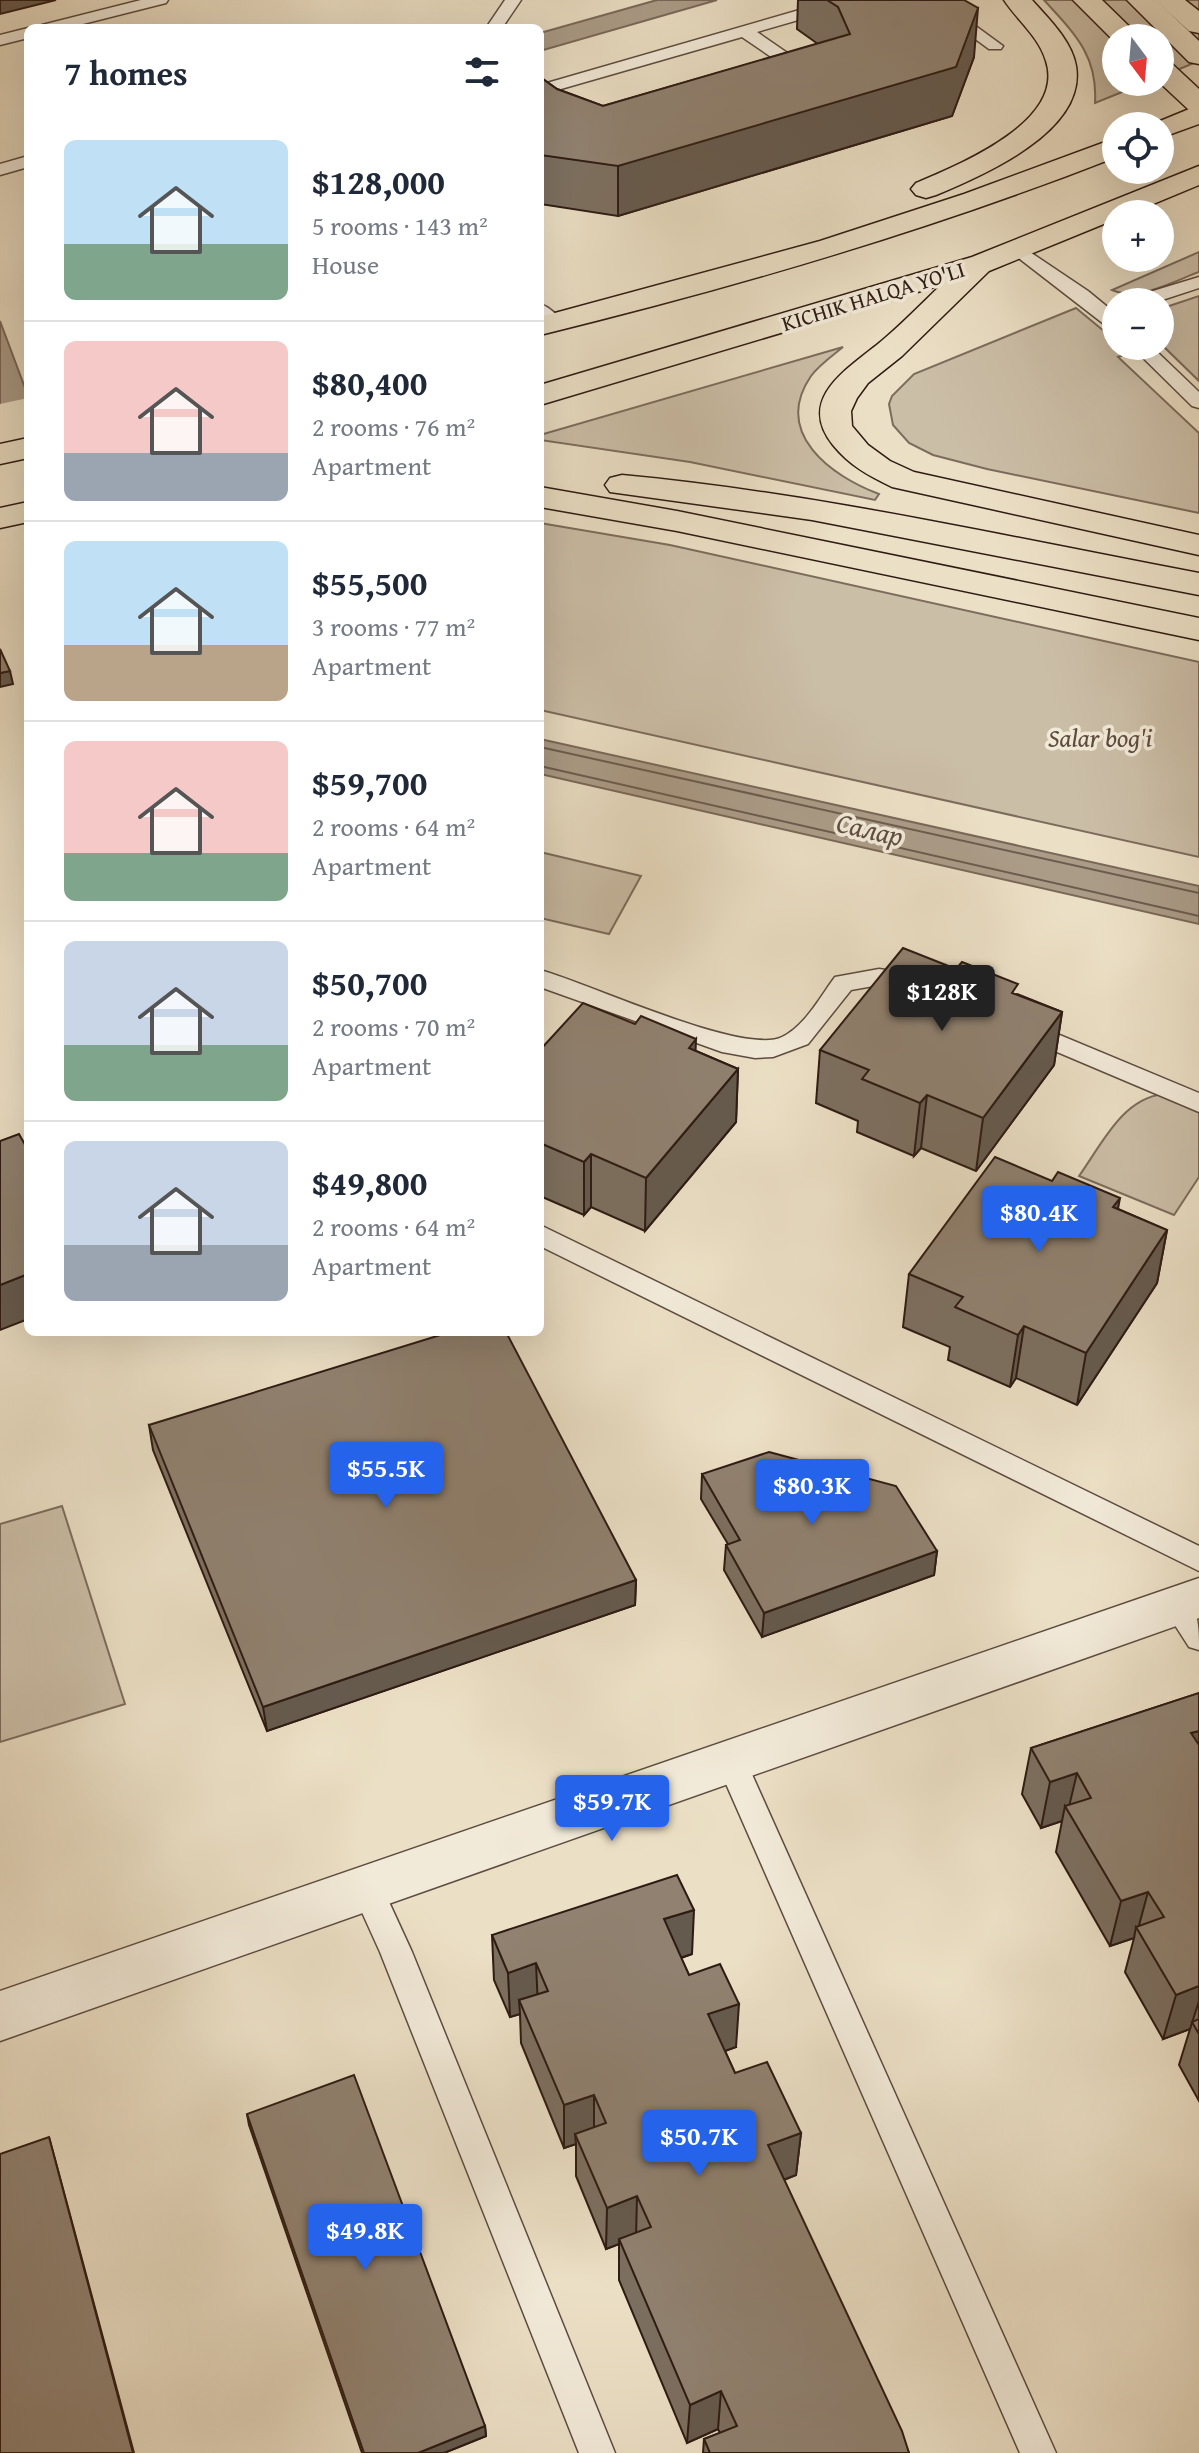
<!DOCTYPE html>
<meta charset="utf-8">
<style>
:root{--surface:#fff;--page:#f6f6f7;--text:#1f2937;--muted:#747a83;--line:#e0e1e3;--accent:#2563eb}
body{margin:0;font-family:"Gentium Book Plus",serif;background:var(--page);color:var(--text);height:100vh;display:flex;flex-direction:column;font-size:30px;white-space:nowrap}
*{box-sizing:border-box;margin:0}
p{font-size:26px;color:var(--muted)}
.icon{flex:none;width:44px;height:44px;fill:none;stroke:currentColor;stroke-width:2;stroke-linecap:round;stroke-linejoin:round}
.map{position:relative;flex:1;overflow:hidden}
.sheet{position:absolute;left:24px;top:24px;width:520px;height:1312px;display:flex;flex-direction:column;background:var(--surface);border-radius:12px;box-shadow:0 8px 32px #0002}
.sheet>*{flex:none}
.needle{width:52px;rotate:164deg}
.buttons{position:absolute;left:1102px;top:24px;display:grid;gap:16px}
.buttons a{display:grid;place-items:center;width:72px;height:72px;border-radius:50%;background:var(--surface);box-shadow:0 8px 32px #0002;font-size:40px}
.price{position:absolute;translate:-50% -68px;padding:0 18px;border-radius:8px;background:var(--accent);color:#fff;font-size:26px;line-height:52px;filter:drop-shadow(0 2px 4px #0008)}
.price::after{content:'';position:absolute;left:50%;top:48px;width:24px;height:18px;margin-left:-12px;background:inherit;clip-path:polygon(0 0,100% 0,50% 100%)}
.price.selected{background:#222;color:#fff}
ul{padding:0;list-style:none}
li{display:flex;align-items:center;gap:24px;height:200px;padding:0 40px}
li+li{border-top:2px solid var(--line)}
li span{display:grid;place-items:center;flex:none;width:224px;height:160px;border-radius:12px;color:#555}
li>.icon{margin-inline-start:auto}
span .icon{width:96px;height:96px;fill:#fffc;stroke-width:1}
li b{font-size:34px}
h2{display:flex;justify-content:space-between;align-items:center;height:96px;padding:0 40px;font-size:34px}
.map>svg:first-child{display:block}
</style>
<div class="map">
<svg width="1199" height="2453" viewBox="0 0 1199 2453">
<rect width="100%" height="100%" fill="#ebdfc5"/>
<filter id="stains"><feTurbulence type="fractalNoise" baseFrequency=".0025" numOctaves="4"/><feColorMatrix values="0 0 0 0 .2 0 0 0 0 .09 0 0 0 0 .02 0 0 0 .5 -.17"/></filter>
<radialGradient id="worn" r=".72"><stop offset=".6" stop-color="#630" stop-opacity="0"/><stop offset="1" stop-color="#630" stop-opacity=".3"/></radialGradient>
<g fill="#cbbea7" stroke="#7c6c5d" stroke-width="2">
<path d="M 1044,0 L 1199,0 L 1199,61 L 1160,77 L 1160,38 L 1116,38 L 1116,82 L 1147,82 L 1095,103 C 1098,55 1074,33 1044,0 Z"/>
<path d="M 1199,252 L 1199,272 C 1174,281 1138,302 1112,290 Z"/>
<polygon points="1199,296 1199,381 1160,343 1160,309"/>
<polygon points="1076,308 1116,341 1116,346 1122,346 1129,353 1118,357 1199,433 1199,513 987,469 933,455 909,443 893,425 889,404 892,396 914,374"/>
<path d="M 843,347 C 832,356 819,365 811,376 C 772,433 831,476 879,494 L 875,500 L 690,462 L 540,440 L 540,435 Z"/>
<polygon points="540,523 670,545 1199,662 1199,857 540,710"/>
<polygon points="540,852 641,876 609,934 540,918"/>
<path d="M 1163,1094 L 1199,1110 L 1199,1177 L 1174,1215 L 1079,1176 C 1102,1144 1122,1099 1163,1094 Z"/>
<polygon points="62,1506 125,1704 0,1742 0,1524"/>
</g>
<g fill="#ab9c88" stroke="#796859" stroke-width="2">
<polygon points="657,0 717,0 540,51 540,33"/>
<polygon points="0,321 28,396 28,483 0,427"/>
<polygon points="540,739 1199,886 1199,924 540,774"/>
</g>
<polygon fill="#ebdfc5" points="28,398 28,487 0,436 0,404"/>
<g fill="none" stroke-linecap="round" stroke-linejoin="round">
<g stroke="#6c5c4e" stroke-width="2">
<polyline points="540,747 1199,893"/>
<polyline points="540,766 1199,916"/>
</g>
<g stroke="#5d4c40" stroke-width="3">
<g id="lane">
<polygon points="141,0 168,0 166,3 67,28 40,28 42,25"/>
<polygon points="505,0 521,0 502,28 486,28"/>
<path d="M 834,0 L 859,0 L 857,3 L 757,32 L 799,61 L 801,64 C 795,71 779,75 770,72 L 768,69 L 780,63 L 742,37 L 540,95 L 540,85 Z"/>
<polygon points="922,0 940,0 1003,46 1001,49 989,49"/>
<polygon points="28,28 28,38 0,45 0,35"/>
<polygon points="28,156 28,167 0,175 0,164"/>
<polygon points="1018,244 1088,291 1116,314 1116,330 1109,328 1012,253 1009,249"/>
<polygon points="1199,277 1199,288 1156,302 1128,302 1130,298"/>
<path d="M 540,304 C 549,307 558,315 563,323 L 561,327 L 547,327 L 540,320 Z"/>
<polygon points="1131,346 1151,346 1199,392 1199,408 1192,406"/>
<path d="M 879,969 L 920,975 L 924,981 L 920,987 L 912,989 L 879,985 L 851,990 L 808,1044 L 773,1057 L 755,1058 L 722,1052 L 540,987 L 540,970 C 588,983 743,1056 782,1037 C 805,1026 820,997 835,977 Z"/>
<polygon points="1026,1021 1199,1093 1199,1112 1017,1035 1014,1029 1017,1023"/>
<polygon points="540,1225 1199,1546 1199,1571 540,1246"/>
<path d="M 1177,1593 C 1199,1602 1199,1627 1199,1650 L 1189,1647 L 1162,1605 L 1167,1597 Z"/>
<polygon points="731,1748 742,1752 746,1761 1056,2453 1020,2453 716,1761 720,1752"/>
<polygon points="367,1874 378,1878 412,1952 615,2453 579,2453 380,1952 351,1888 356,1878"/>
</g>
</g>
<g stroke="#5d4c40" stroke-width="3">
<polygon id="street" points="1199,1578 1199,1618 0,2041 0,1991"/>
</g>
<g stroke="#2e1b13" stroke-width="3">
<g id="primary">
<polygon points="1073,0 1102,0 1141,38 1116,38 1116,43"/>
<polygon points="1127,0 1156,0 1199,41 1199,64 1189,62"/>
<polygon points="1160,60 1170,62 1199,89 1199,113 1189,110 1159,82"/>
</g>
</g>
<g stroke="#2e1b13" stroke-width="3">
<g id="highway">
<path d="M 1004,0 L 1032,0 C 1048,18 1072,41 1076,66 C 1087,131 984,175 936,195 L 926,198 L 916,195 L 911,189 L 916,183 C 958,165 1066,122 1046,61 C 1039,37 1018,21 1004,0 Z"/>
<polygon points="1155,0 1185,0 1199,11 1199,33 1189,31"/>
<polygon points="1199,105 1199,124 1160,138 1160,126 1148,126"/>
<path d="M 1116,138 L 1116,157 C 928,231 736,287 540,335 L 540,317 L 820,241 L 964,194 Z"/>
<path d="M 1199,166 L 1199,185 L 1129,214 L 1116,214 L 1116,219 L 989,271 L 902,356 L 868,383 L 857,398 L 851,411 L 852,426 L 868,445 L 890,461 L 914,472 L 1199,535 L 1199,555 L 892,487 C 869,476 849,465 833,445 C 797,400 844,371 878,344 C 900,326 920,305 941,285 L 540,405 L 540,385 L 972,257 Z"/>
<polygon points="28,438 28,458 0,464 0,444"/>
<path d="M 622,475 C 816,493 1008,537 1199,573 L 1199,595 L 812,520 L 610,492 L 605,485 L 610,478 Z"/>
<polygon points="540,487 677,511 1199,618 1199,640 677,531 540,507"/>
<polygon points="28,502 28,522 0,528 0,508"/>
</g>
</g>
<use href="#lane" fill="#f2ead9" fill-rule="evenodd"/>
<use href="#street" fill="#f2ead9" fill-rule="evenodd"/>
<use href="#primary" fill="#ebdfc5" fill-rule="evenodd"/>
<use href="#highway" fill="#ebdfc5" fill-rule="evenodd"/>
</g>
<g fill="#7c6f60" stroke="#2e1b13" stroke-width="2">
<polygon points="798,0 964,0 974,57 952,116 618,216 540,204 540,77 557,89 603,106 818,44 797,29"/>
<polygon points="1017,994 1062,1012 1054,1065 976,1171 921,1148 914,1156 857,1132 858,1121 816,1103 820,1050"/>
<polygon points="540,1050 696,1051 738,1069 736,1122 645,1231 591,1207 584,1215 540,1196"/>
<polygon points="1118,1209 1167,1230 1157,1283 1077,1405 1016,1378 1010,1387 948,1360 950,1347 903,1327 909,1274"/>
<polygon points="149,1425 636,1580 635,1605 267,1731 153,1450"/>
<polygon points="702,1474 937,1551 934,1575 762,1637 724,1570 726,1545 728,1544 701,1499"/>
<polygon points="1199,1693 1199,2101 1179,2065 1190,2029 1163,2039 1125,1972 1134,1938 1110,1946 1056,1852 1062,1821 1041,1828 1022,1794 1031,1748"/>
<polygon points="492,1935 692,1954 681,1958 689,1975 736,2047 725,2051 735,2073 801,2133 796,2175 784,2180 909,2453 703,2453 704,2439 720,2433 718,2429 687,2443 619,2280 619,2244 606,2249 576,2176 576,2144 564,2148 521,2043 520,2014 510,2017 494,1980"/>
<polygon points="247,2114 485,2426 486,2436 444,2453 362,2453 249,2125"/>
</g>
<g fill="#655a4e" stroke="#2e1b13" stroke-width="2">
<polygon points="0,0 56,0 0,14"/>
<polygon points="978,8 974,57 952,116 618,216 618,166"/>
<polygon points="10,671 13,684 0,687 0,673"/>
<polygon points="1062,1012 1054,1065 976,1171 983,1118"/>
<polygon points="696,1039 694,1092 689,1048"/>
<polygon points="738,1069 736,1122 645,1231 646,1178"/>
<polygon points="927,1095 921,1148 914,1156 920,1103"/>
<polygon points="591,1154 591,1207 584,1215 584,1162"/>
<polygon points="1120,1198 1110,1251 1113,1207"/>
<polygon points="1167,1230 1157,1283 1077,1405 1086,1353"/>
<polygon points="28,1274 28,1319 0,1330 0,1285"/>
<polygon points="1024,1326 1016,1378 1010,1387 1018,1335"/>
<polygon points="937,1551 934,1575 762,1637 764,1613"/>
<polygon points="636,1580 635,1605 267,1731 263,1707"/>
<polygon points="1199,1731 1199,1774 1191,1733"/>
<polygon points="1077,1773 1068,1811 1065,1806 1062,1821 1041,1828 1050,1782"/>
<polygon points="1148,1892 1138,1929 1136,1927 1134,1938 1110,1946 1121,1901"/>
<polygon points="694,1910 692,1954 662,1964 664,1919"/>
<polygon points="536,1963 538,2007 519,2000 520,2014 510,2017 508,1973"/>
<polygon points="1199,1986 1199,2001 1190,2029 1163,2039 1176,1995"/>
<polygon points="739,2004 736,2047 705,2058 708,2014"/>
<polygon points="594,2095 594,2137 575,2134 576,2144 564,2148 564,2105"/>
<polygon points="801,2133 796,2175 764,2187 768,2145"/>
<polygon points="49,2137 55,2159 134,2453 133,2453"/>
<polygon points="637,2196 636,2238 619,2239 619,2244 606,2249 607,2208"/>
<polygon points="721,2391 718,2429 687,2443 690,2405"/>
<polygon points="485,2426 486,2436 444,2453 418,2453"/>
</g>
<g fill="#908170" stroke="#2e1b13" stroke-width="2">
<polygon points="827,0 964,0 978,8 956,67 618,166 540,155 540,77 557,89 603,106 850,34 838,7"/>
<polygon points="0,649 10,671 0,673"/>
<polygon points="903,948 956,969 962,962 1018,984 1012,993 1062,1012 983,1118 927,1095 920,1103 862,1079 869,1070 820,1050"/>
<polygon points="583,1003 635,1024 641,1016 696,1039 689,1048 738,1069 646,1178 591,1154 584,1162 540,1143 540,1050"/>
<polygon points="19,1134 28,1150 28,1274 0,1285 0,1141"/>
<polygon points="995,1157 1052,1181 1058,1172 1120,1198 1113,1207 1167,1230 1086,1353 1024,1326 1018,1335 955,1307 963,1297 909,1274"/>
<polygon points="450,1332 506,1332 636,1580 263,1707 149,1425"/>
<polygon points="769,1452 896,1486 937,1551 764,1613 726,1545 740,1540 702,1474"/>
<polygon points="1199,1693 1199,1731 1191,1733 1199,1745 1199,1986 1176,1995 1136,1927 1164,1917 1148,1892 1121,1901 1065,1806 1091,1798 1077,1773 1050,1782 1031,1748"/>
<polygon points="677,1875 694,1910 664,1919 689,1975 720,1964 739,2004 708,2014 735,2073 767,2062 801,2133 768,2145 902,2431 909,2453 710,2453 704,2439 737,2426 721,2391 690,2405 619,2239 651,2227 637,2196 607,2208 575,2134 606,2123 594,2095 564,2105 519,2000 548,1991 536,1963 508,1973 492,1935"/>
<polygon points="1199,2019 1199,2034 1192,2022"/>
<polygon points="354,2075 485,2426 418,2453 364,2453 247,2114"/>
<polygon points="49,2137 133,2453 0,2453 0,2154"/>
</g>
<g text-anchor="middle" stroke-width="7" stroke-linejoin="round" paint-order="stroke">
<g font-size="22" fill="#2e1b13" stroke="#f2ead9">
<text transform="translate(873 296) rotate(-17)" y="8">KICHIK HALQA YO'LI</text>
</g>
<g font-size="26" font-style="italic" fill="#5d4c3f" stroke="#f2ead9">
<text x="1100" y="747">Salar bog'i</text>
</g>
<g font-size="28" font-style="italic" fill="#604f42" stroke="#f2ead9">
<text transform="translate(870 829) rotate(13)" y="10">Салар</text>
</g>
</g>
<rect width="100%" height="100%" filter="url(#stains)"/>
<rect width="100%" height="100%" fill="url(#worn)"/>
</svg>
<div class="buttons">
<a><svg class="needle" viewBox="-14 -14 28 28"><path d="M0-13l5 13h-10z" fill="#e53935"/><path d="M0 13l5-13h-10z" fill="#747a83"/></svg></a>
<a><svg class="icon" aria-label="locate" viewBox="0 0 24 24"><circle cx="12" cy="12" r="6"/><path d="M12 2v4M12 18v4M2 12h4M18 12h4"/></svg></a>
<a>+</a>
<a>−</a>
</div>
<b class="price selected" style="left:942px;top:1033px">$128K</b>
<b class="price" style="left:1039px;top:1254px">$80.4K</b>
<b class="price" style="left:386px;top:1510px">$55.5K</b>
<b class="price" style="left:812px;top:1527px">$80.3K</b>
<b class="price" style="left:612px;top:1843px">$59.7K</b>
<b class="price" style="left:699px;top:2178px">$50.7K</b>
<b class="price" style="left:365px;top:2272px">$49.8K</b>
<section class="sheet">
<h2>7 homes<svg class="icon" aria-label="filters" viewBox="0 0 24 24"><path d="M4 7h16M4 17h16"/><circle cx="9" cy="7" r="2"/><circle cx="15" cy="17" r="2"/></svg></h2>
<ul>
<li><span style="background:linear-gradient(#bfe0f5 65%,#7fa58c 0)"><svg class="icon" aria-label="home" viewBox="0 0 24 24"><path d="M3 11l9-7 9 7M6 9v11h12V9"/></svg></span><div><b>$128,000</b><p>5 rooms · 143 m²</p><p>House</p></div></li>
<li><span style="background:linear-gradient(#f6c9c9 70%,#9aa5b1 0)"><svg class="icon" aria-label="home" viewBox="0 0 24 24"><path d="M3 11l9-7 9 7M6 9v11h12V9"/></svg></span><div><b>$80,400</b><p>2 rooms · 76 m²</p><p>Apartment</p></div></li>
<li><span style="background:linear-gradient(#bfe0f5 65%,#b9a48a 0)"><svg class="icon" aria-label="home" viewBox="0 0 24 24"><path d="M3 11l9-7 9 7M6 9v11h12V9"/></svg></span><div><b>$55,500</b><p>3 rooms · 77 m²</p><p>Apartment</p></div></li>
<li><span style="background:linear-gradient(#f6c9c9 70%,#7fa58c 0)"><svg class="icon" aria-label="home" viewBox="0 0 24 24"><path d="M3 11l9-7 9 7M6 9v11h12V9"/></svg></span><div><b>$59,700</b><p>2 rooms · 64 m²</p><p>Apartment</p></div></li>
<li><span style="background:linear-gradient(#c9d6e8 65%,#7fa58c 0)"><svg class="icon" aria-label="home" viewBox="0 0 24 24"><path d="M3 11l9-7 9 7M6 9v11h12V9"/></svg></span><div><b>$50,700</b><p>2 rooms · 70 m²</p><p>Apartment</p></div></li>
<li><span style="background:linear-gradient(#c9d6e8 65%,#9aa5b1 0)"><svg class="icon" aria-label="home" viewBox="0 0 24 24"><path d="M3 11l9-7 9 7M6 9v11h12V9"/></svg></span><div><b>$49,800</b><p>2 rooms · 64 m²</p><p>Apartment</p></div></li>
</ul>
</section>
</div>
